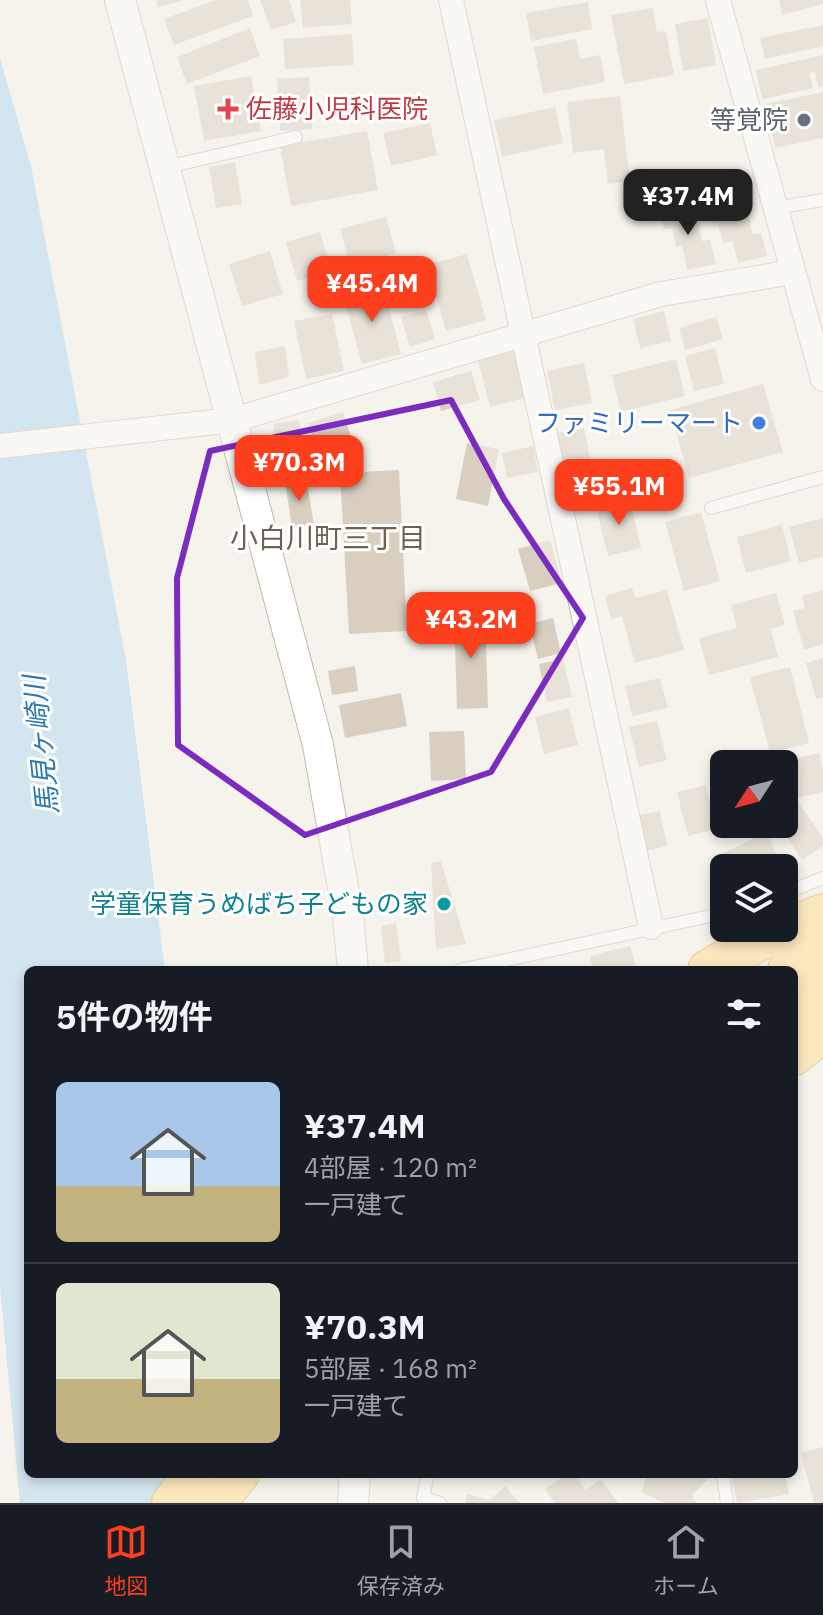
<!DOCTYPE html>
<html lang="ja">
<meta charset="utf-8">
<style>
:root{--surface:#171b24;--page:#20242c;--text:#f1f3f6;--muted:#9ea1a6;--line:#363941;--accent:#fc3f1d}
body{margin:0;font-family:"IBM Plex Sans","Noto Sans JP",sans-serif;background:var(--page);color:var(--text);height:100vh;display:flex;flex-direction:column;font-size:30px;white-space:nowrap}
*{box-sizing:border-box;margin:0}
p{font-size:26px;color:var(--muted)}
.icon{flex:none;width:44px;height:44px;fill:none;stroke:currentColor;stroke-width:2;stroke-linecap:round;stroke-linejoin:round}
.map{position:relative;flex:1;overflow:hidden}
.side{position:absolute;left:24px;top:966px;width:774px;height:512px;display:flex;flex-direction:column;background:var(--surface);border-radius:12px;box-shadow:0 4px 12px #0003}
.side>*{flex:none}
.needle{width:52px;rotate:234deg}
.buttons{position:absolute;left:710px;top:750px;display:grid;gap:16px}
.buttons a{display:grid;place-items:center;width:88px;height:88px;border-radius:12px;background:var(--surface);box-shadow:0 4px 12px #0003;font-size:40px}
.price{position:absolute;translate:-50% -68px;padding:0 18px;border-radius:16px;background:var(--accent);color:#fff;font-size:26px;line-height:52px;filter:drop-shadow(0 2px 4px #0008)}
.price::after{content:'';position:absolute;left:50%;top:48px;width:24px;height:18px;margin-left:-12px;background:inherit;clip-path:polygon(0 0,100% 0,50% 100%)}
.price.selected{background:#222;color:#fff}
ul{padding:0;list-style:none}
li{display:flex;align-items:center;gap:24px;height:200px;padding:0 32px}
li+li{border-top:2px solid var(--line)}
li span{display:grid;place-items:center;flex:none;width:224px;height:160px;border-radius:12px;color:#555}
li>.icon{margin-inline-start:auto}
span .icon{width:96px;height:96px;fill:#fffc;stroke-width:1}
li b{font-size:34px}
h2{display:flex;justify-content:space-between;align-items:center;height:96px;padding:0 32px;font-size:34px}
.menu{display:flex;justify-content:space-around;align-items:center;height:112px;border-top:2px solid var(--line);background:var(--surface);font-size:22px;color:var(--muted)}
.menu a{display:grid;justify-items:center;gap:4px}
.menu .selected{color:var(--accent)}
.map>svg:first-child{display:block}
</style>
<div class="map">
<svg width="823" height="1503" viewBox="0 0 823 1503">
<rect width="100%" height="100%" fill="#f6f3ec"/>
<polygon fill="#a9d4f2" points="0,58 31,166 126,660 165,970 28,970 28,1474 203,1474 205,1503 20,1503 0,1286"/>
<g fill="#d8cfc1">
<polygon points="156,0 182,0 182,1 158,7"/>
<polygon points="216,0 248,0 253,16 174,45 164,19"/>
<polygon points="260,0 289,0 296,22 271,30"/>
<polygon points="300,0 350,0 352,24 303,28"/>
<polygon points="779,0 823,0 823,4 782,15"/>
<polygon points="588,2 592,29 531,41 526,13"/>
<polygon points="653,8 657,32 666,31 674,75 624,84 611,15"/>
<polygon points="708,18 716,65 683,71 675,24"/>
<polygon points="823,25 823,46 765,59 760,38"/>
<polygon points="250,28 260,56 187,84 177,57"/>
<polygon points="352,34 354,65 285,69 283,39"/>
<polygon points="576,39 580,59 600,55 605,82 543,94 534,47"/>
<polygon points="823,55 823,86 818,87 815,72 809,73 813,88 762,99 756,70"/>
<polygon points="251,76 261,131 204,141 194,86"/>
<polygon points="309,77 312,129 280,131 277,79"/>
<polygon points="823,92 823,138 775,148 766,104"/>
<polygon points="620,96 630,181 608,184 604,149 573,153 567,102"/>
<polygon points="555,107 563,143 502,157 494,120"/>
<polygon points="430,123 437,155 391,166 383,133"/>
<polygon points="367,131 378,190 291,206 280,146"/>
<polygon points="235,162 242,204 216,208 209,167"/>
<polygon points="738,194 742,216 748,214 753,235 761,233 767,256 738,263 733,241 723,243 718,222 711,223 706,200"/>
<polygon points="689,204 693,223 698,222 702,241 710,240 716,264 687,270 682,246 676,247 672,228 664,229 660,209"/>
<polygon points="386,217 396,253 350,265 340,229"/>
<polygon points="320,232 331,271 297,281 286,242"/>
<polygon points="270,251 283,294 242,306 229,264"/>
<polygon points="467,254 486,320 446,331 428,265"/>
<polygon points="383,285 401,354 362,364 343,295"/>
<polygon points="426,310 435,339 410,347 401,317"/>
<polygon points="664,311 671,341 640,348 633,319"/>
<polygon points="332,314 344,371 306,379 294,321"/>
<polygon points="716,317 723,339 685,350 679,328"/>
<polygon points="285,346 289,377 259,385 255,352"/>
<polygon points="715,348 724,384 694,391 685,356"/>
<polygon points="514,351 525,398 490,407 478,360"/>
<polygon points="676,359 685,396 621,412 612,375"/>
<polygon points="584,363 592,403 555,410 547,371"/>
<polygon points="471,371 480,400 441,411 433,382"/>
<polygon points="763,384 783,452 689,478 670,410"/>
<polygon points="343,412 357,456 322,467 308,423"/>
<polygon points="299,420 307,467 281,472 273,424"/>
<polygon points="584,428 590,458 562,463 557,433"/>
<polygon points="467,443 499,449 488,506 456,499"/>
<polygon points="533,446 538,472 507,478 502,453"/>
<polygon points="616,466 623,493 599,499 592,472"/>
<polygon points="399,470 407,631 349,634 340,473"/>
<polygon points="588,473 595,502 572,507 565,479"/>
<polygon points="306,478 314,524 292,527 285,481"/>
<polygon points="630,499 641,548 608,556 596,507"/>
<polygon points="701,512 720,581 684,591 665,522"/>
<polygon points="823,518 823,557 799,563 789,527"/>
<polygon points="782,525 791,561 746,573 737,537"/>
<polygon points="550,540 562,583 530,591 518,549"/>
<polygon points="632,588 635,598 667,590 684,650 635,663 622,616 611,619 605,596"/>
<polygon points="823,590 823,644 804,650 793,611 805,608 802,596"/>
<polygon points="776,593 785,625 771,629 778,657 709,675 699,638 737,628 731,605"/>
<polygon points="485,610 488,708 457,709 454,611"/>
<polygon points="553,618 561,653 538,659 529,624"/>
<polygon points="823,658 823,697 816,699 806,663"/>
<polygon points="563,659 572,697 547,702 539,664"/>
<polygon points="355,666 358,691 332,695 328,671"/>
<polygon points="790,667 809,743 770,753 750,677"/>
<polygon points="660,678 668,708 632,716 625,686"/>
<polygon points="401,693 407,726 345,738 339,705"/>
<polygon points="569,708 578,745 544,754 535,717"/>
<polygon points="657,721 667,760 639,767 629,727"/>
<polygon points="464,731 466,779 431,781 429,732"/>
<polygon points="819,753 823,770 823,792 784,801 784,764 776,763"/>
<polygon points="706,785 717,829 688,836 677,792"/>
<polygon points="798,802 823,838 823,846 802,860 778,824 784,824 784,811"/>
<polygon points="660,811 667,846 645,851 637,815"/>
<polygon points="726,824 750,824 751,831 729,836"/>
<polygon points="766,832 779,858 759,868 724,868 718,856"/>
<polygon points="441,861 466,944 436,949 431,863"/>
<polygon points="396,923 401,961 385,963 381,926"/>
<polygon points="630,946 636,966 630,970 593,970 590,956"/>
<polygon points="823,1447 823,1503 814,1503 801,1453"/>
<polygon points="567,1474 574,1474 585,1490 601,1479 618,1503 555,1503 545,1489"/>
<polygon points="648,1474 705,1474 709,1478 692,1495 697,1503 664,1503 641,1492"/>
<polygon points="731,1474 785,1474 789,1494 737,1503"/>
<polygon points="505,1486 520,1503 465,1503 467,1494 490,1500"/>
</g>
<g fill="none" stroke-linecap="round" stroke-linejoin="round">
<g stroke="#c2bbae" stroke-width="14">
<g id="service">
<polyline points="167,167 296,137"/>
<polyline points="776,208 823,200"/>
<polyline points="711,508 823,477"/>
<polyline points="784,893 823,878"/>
<polyline points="460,970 724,913"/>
<polyline points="428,1474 423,1498 440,1503"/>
<polyline points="723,1474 727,1503"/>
</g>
</g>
<g stroke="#c2bbae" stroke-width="26">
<g id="minor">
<polyline points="451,0 651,927"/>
<polyline points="718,0 823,379"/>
<polyline points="0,446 233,420 661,294 793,272"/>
</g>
</g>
<g stroke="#c2bbae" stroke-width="32">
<g id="tertiary">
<polyline points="120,0 318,745 348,916 353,970"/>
<polyline points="353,1503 355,1474"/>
</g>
</g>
<g stroke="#e0a43c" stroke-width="42">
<g id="trunk">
<polyline points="708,970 758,941 823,914"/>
<polyline points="788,970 823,950"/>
<polyline points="794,1009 823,991"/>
<polyline points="794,1055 823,1032"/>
<polyline points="172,1503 194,1474"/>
<polyline points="216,1503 239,1474"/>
</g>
</g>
<use href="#service" stroke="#fff" stroke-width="12"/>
<use href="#minor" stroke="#fff" stroke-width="24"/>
<use href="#tertiary" stroke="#fff" stroke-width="30"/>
<use href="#trunk" stroke="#ffd985" stroke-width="40"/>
</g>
<path d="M0 0H823V1503H0ZM 451,400 L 504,499 L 583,618 L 491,772 L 305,835 L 178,745 L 177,578 L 210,451 Z" fill="#f6f3ec" fill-opacity=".55" fill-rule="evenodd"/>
<path fill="none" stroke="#7b2cbf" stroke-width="6" stroke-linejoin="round" d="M 451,400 L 504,499 L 583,618 L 491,772 L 305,835 L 178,745 L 177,578 L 210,451 Z"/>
<path fill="#e0444e" stroke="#fff" stroke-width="3" d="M224 97h8v8h8v8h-8v8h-8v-8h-8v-8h8z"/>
<circle fill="#6b7280" stroke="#fff" stroke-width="3" cx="804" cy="120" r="8"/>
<circle fill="#3f7fe0" stroke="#fff" stroke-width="3" cx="759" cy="423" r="8"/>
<circle fill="#0f9aa8" stroke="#fff" stroke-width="3" cx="444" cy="904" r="8"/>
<g text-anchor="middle" stroke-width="6" stroke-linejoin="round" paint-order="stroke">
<g font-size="26" fill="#be3a42" stroke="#fff" text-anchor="start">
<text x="246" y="118">佐藤小児科医院</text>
</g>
<g font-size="26" fill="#5b616d" stroke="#fff" text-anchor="end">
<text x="788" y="129">等覚院</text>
</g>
<g font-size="26" fill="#366cbe" stroke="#fff" text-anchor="end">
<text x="743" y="432">ファミリーマート</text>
</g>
<g font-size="26" fill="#0d838f" stroke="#fff" text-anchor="end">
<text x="428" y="913">学童保育うめばち子どもの家</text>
</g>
<g font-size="28" fill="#6e6250" stroke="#fff">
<text x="328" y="548">小白川町三丁目</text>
</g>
<g font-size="28" font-style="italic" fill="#2e7ab2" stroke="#fff">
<text transform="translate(41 745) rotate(-96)" y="10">馬見ヶ崎川</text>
</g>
</g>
</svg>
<div class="buttons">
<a><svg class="needle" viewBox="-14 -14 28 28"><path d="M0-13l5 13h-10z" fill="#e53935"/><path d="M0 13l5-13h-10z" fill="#9ea1a6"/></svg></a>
<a><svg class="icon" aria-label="layers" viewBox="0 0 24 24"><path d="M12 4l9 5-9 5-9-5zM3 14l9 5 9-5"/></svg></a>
</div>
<b class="price selected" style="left:688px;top:237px">¥37.4M</b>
<b class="price" style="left:372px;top:324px">¥45.4M</b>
<b class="price" style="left:299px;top:503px">¥70.3M</b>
<b class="price" style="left:619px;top:527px">¥55.1M</b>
<b class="price" style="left:471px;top:660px">¥43.2M</b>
<section class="side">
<h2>5件の物件<svg class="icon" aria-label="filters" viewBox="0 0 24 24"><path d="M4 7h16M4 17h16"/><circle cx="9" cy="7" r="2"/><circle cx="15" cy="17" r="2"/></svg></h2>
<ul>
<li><span style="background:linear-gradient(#a9c7e8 65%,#c2b280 0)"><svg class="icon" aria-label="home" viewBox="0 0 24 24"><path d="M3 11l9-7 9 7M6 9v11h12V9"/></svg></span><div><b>¥37.4M</b><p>4部屋 · 120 m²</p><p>一戸建て</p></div></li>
<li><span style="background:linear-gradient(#dfe7d0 60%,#c2b280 0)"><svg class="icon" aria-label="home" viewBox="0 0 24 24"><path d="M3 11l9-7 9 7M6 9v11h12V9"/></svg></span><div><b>¥70.3M</b><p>5部屋 · 168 m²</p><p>一戸建て</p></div></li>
</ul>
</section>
</div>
<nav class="menu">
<a class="selected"><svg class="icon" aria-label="map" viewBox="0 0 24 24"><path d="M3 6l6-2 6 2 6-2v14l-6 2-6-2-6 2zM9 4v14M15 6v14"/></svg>地図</a>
<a><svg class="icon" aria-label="saved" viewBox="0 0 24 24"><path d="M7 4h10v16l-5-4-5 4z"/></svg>保存済み</a>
<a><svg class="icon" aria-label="home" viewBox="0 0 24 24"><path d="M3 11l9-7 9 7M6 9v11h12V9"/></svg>ホーム</a>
</nav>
